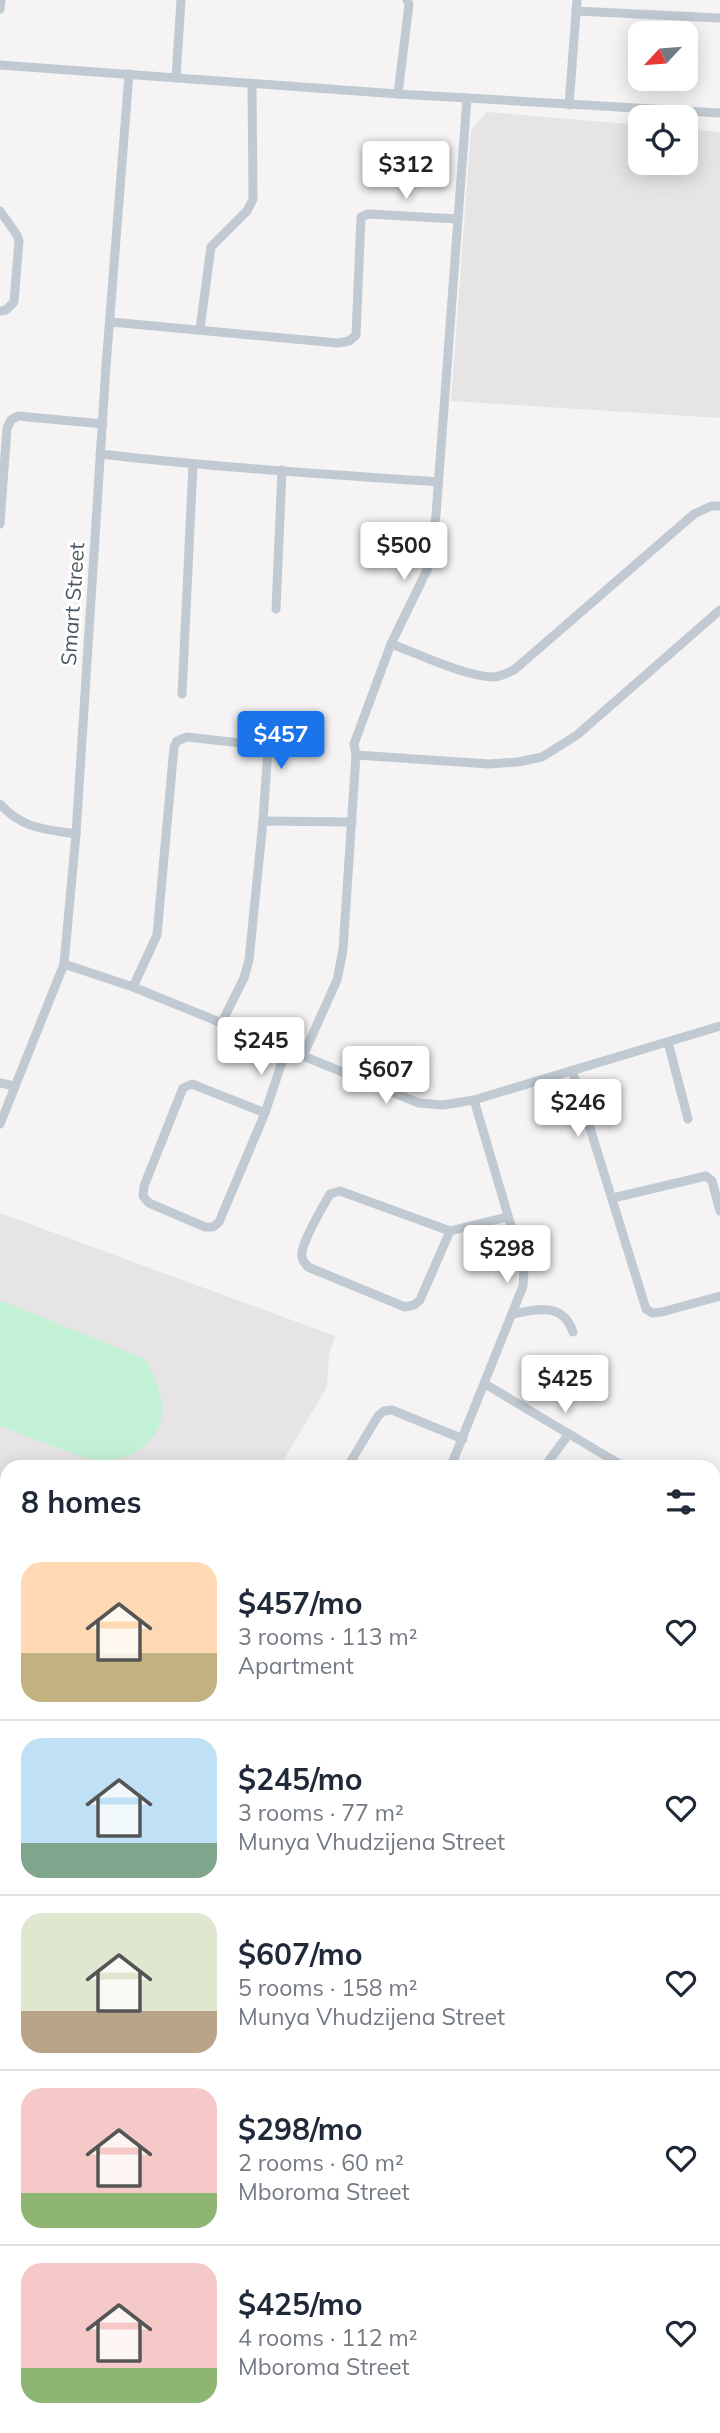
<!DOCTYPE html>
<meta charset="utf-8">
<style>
:root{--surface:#fff;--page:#f6f6f7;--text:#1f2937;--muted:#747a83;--line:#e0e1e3;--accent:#1a73e8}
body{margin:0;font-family:Mulish,sans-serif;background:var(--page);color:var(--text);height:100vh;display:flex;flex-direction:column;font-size:26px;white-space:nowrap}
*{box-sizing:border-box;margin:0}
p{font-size:23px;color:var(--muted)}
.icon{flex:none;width:38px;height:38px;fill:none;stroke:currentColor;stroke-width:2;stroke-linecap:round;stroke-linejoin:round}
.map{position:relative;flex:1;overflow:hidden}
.panel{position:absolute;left:0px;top:1460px;width:721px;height:975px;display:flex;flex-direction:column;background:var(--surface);border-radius:21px 21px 0 0;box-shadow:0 4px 18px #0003}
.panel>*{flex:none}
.needle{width:46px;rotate:244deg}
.fabs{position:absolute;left:628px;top:21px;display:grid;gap:14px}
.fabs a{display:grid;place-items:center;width:70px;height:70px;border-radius:14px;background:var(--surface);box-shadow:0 4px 18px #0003;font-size:35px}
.price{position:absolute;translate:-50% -60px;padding:0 16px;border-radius:7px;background:#fff;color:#222;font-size:23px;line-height:46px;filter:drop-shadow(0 2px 4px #0008)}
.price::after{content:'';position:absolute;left:50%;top:42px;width:21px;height:16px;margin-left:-10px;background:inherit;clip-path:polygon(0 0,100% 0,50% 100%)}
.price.active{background:var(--accent);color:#fff}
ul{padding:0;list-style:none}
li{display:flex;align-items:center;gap:21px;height:175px;padding:0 21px}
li+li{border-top:2px solid var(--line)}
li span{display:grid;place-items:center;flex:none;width:196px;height:140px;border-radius:21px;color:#555}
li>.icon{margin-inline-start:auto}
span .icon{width:84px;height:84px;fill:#fffc;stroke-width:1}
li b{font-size:30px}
h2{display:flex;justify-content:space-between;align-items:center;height:84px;padding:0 21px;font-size:30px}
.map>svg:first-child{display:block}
</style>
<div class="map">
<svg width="720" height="2433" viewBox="0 0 720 2433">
<rect width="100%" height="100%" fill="#f5f3f3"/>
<g fill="#e6e4e5">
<polygon points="487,112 640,125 640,163 686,163 686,129 720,132 720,418 451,401 471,130"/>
<polygon points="0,1213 335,1336 329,1354 327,1387 280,1466 7,1466 7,1626 0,1629"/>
</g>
<path fill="#c3f1d5" d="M 2,1301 L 145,1359 C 153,1372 160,1388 162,1404 C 166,1442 126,1466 92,1459 C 63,1452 29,1436 0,1426 L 0,1302 Z"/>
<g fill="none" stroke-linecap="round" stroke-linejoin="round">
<g stroke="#c1cad2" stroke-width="9">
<polyline points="0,9 1,0"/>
<polyline points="576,11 720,18"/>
<polyline points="0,65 398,94 720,113"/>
<polyline points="176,78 181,0"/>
<polyline points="398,94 409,4 407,0"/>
<polyline points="569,105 577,0"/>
<polyline points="0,211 17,235 19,241 14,302 6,310 0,311"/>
<polyline points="111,322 338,343 349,341 356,335 361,217 368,214 458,219"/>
<polyline points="200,329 211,247 247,211 253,199 252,84"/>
<path d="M 100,454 C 212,467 324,474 437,482"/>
<polyline points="0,524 7,428 11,420 18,416 103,424"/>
<polyline points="276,609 282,470"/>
<path d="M 391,644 C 419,654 464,676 493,677 C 501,677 507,673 514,670 L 694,514 L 711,506 L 720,506"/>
<polyline points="182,694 193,465"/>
<polyline points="356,755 489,764 518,762 542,757 577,735 720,610"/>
<path d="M 0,804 C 22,829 45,829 76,834"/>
<polyline points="263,821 270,719"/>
<polyline points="64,964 133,987 419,1103 443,1105 474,1100 720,1026"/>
<polyline points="133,987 157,935 174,747 177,741 187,737 268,746"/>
<polyline points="221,1024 244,978 249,960 263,821 352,822"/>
<polyline points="668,1042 688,1119"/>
<polyline points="303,1056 337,980 343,950 356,755 354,744 391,644 427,570 436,515 467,98"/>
<polyline points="572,1070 646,1309 652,1313 662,1312 720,1296"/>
<polyline points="0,1083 14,1086"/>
<polyline points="265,1113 192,1084 183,1088 144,1186 143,1196 149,1203 205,1227 213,1227 219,1222 265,1113 286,1050"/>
<polyline points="0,1124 64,964 76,834 106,366 129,74"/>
<polyline points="613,1198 706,1176 712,1181 720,1211"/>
<path d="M 450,1231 L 420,1300 L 414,1305 L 405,1307 L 308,1267 C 304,1262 301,1259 302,1252 C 305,1236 322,1208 330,1194 L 340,1191 L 450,1231 L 507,1217"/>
<path d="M 512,1314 C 537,1309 563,1302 573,1332"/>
<polyline points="485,1384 623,1466"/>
<polyline points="348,1466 378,1416 384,1411 392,1410 463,1439"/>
<polyline points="451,1466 523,1286 524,1270 474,1100"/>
<polyline points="545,1466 568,1435"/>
<polyline points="0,1730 7,1745"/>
<polyline points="0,1787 7,1784"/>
<polyline points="0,1869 7,1866"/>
<polyline points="0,1951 7,1947"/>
<polyline points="0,2035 7,2031"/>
<polyline points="0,2146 7,2148"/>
<polyline points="0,2211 7,2193"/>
<polyline points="714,2232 720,2277"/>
<polyline points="0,2280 7,2282"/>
<polyline points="714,2317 720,2316"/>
<polyline points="0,2388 7,2391"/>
<polyline points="98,2427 112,2433"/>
<polyline points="662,2427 668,2433"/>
<polyline points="560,2433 565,2427"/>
</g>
</g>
<g text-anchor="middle" stroke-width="6" stroke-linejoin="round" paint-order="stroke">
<g font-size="21" fill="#4a5661" stroke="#fff">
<text transform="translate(73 604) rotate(-86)" y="7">Smart Street</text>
</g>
</g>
</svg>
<div class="fabs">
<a><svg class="needle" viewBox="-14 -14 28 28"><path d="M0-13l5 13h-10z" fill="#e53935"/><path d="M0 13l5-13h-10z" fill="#747a83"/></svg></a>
<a><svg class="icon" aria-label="locate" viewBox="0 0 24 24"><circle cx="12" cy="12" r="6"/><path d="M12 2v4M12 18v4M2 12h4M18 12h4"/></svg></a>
</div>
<b class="price" style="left:406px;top:201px">$312</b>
<b class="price" style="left:404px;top:582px">$500</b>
<b class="price active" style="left:281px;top:771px">$457</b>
<b class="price" style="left:261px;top:1077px">$245</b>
<b class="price" style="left:386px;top:1106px">$607</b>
<b class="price" style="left:578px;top:1139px">$246</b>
<b class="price" style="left:507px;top:1285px">$298</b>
<b class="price" style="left:565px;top:1415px">$425</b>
<section class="panel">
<h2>8 homes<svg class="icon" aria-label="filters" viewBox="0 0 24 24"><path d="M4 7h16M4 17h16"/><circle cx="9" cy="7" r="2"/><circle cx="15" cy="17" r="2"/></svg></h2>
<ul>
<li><span style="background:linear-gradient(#ffd9b3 65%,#c2b280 0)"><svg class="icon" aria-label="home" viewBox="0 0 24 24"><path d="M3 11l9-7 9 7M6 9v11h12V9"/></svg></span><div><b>$457/mo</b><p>3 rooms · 113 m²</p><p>Apartment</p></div><svg class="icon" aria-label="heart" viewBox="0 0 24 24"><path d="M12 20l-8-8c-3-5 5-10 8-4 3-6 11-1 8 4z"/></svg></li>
<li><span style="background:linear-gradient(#bfe0f5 75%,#7fa58c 0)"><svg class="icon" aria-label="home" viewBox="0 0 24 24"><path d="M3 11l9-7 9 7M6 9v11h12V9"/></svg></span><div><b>$245/mo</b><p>3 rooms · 77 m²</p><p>Munya Vhudzijena Street</p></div><svg class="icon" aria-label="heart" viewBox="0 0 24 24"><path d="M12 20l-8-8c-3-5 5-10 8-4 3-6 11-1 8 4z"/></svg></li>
<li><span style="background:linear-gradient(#dfe7d0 70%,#b9a48a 0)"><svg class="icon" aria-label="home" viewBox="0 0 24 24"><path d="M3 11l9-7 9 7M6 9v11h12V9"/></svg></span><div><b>$607/mo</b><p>5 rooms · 158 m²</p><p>Munya Vhudzijena Street</p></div><svg class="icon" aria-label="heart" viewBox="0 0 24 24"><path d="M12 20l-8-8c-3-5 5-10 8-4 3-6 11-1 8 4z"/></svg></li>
<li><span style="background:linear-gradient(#f6c9c9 75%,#8fb573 0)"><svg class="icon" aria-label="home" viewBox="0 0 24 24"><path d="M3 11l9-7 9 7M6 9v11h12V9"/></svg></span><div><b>$298/mo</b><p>2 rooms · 60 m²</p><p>Mboroma Street</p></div><svg class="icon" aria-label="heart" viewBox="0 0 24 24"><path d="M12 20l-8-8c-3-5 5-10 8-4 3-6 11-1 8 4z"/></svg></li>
<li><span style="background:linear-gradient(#f6c9c9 75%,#8fb573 0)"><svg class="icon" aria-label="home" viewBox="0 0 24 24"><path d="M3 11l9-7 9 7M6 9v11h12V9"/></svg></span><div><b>$425/mo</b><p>4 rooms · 112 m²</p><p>Mboroma Street</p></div><svg class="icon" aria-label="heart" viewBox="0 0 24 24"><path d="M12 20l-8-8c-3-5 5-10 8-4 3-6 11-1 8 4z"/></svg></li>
</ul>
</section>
</div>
